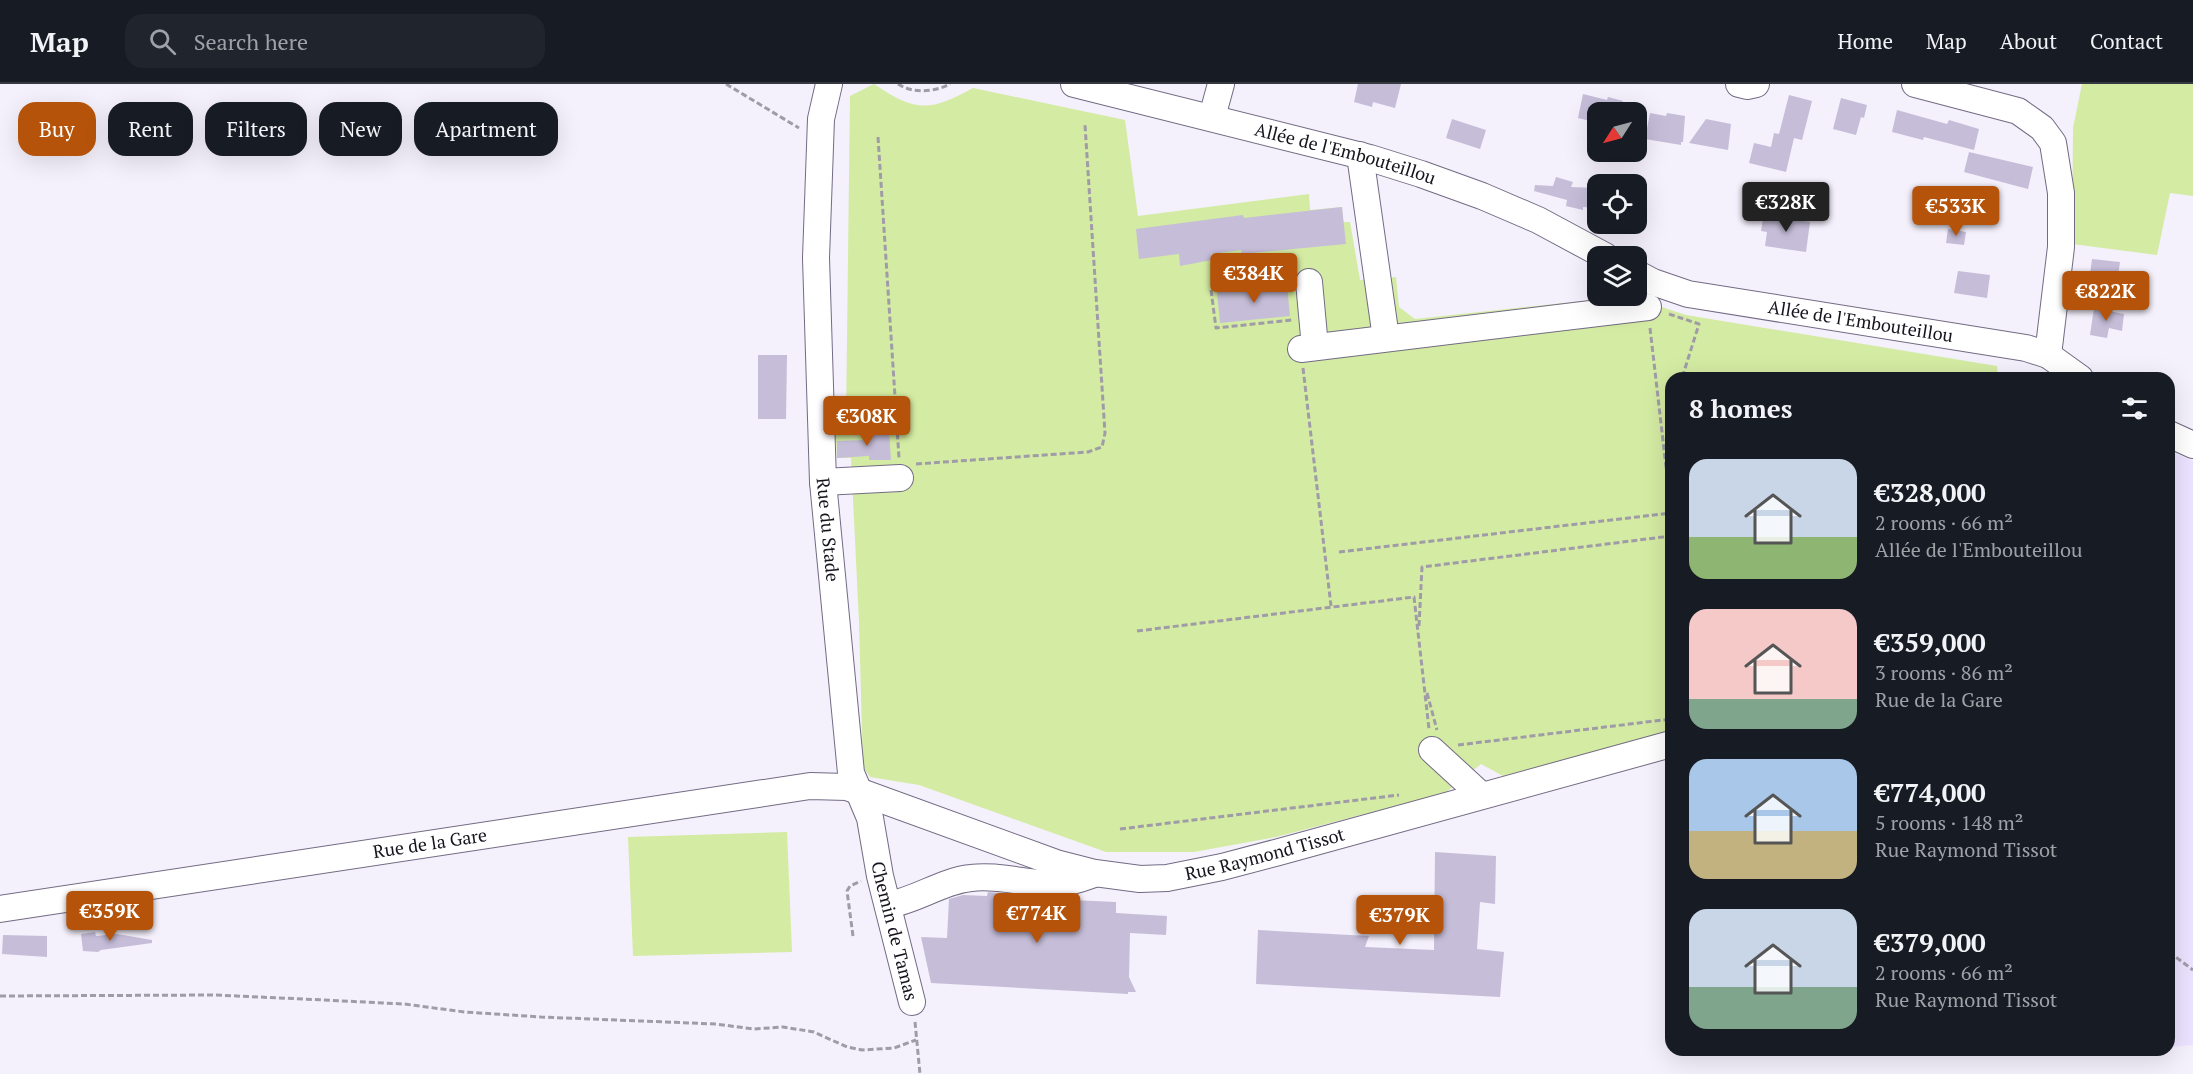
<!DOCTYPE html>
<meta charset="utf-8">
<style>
:root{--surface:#171b24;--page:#20242c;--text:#f1f3f6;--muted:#9ea1a6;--line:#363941;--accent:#b45309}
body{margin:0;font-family:"PT Serif",serif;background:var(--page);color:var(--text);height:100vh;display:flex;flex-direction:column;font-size:22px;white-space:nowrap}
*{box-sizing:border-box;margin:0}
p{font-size:20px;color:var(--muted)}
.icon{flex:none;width:33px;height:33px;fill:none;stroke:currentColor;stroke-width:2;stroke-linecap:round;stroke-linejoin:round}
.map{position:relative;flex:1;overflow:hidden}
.panel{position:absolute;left:1665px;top:288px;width:510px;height:684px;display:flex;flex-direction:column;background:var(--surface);border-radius:18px;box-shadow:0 6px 24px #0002}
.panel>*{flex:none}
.banner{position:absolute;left:18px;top:18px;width:570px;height:54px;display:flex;gap:12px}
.needle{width:39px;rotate:234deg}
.tools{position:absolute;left:1587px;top:18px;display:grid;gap:12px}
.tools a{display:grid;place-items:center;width:60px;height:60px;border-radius:12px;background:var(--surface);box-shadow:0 6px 24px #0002;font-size:30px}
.price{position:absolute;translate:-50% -51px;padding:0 14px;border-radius:6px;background:var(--accent);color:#fff;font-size:20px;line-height:39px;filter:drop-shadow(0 2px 3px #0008)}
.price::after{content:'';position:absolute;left:50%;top:36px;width:18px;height:14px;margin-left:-9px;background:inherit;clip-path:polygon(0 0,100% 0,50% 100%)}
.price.active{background:#222;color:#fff}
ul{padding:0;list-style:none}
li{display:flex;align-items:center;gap:18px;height:150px;padding:0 24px}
li span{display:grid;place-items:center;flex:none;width:168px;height:120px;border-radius:18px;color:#555}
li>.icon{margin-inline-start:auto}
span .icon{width:72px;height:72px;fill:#fffc;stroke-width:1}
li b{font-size:26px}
h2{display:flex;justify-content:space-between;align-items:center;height:72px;padding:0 24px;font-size:26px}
.tag{padding:0 21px;border-radius:18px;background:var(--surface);box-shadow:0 6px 24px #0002;font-size:21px;line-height:54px}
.tag.active{background:var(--accent);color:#fff}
header{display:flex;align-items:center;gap:36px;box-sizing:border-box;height:84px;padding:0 30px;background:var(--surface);border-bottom:2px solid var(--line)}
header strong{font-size:28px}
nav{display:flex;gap:33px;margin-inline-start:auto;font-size:21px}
.search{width:420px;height:54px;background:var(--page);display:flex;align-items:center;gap:15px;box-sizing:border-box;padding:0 21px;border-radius:18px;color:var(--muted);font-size:22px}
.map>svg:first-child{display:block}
</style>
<header>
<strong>Map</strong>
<div class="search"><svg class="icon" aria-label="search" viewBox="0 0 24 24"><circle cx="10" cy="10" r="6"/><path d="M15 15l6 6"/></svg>Search here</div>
<nav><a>Home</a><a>Map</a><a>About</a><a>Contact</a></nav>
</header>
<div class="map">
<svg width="2193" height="990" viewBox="0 0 2193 990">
<rect width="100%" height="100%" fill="#f4f0fc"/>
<polygon fill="#ebe3ff" points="2169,367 2193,377 2193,961 2169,963"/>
<g fill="#d4eba3">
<path d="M 874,0 C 915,28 930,28 973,4 L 1125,36 L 1138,132 L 1309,110 L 1310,126 L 1342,123 L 1343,138 L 1350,138 L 1360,196 L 1396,193 L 1399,223 L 1415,235 L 1628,212 L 1686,231 L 1997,282 L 1998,294 L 1671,294 L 1671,647 L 1503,692 L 1481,680 L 1445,709 L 1276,753 L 1194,768 L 1106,768 L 919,701 L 870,693 L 863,683 L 859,538 L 851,374 L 837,374 L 836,358 L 833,358 L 832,338 L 846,337 L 850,12 Z"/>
<polygon points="2082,0 2193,0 2193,112 2170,109 2157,171 2072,160 2073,44"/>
<polygon points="787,748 792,868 633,872 628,753"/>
</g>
<g fill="#c6bed9">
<polygon points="1358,0 1401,0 1395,24 1373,18 1372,23 1354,18"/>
<polygon points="1583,10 1607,16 1608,13 1623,17 1622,20 1636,23 1635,28 1598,28 1598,39 1578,34"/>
<polygon points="1789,11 1812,17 1802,56 1794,54 1786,88 1749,79 1754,59 1771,63 1774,49 1779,50"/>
<polygon points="1841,14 1867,21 1864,34 1861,33 1856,51 1833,45"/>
<polygon points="1897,26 1947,40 1949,36 1979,45 1974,66 1924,53 1923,56 1892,48"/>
<polygon points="1650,29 1666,32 1667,29 1685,32 1683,58 1681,58 1681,61 1645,55"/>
<polygon points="1452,35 1486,46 1480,65 1446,54"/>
<polygon points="1706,35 1731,40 1728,66 1689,59"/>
<polygon points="1969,68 2033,83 2028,105 1964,88"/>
<polygon points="1556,93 1573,98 1571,103 1598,104 1598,124 1583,123 1583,126 1566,122 1567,116 1534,107 1535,101 1553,102"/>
<polygon points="1342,123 1346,160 1242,170 1241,166 1211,170 1212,176 1180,182 1179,170 1139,175 1136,145 1243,131 1244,134"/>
<polygon points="1764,128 1777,131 1777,133 1810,138 1806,168 1765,162 1767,148 1761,147"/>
<polygon points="1948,145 1966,148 1964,161 1946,159"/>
<polygon points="2092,175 2120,178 2117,200 2095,216 2098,199 2089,198"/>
<polygon points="1958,187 1990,191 1987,214 1954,209"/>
<polygon points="1287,201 1290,232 1220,239 1217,208"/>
<polygon points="2094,224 2124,230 2122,247 2109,244 2107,254 2090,251"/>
<polygon points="758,271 787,271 786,335 758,335"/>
<polygon points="889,347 891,376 869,376 869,372 837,374 837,357 866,356 866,348"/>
<polygon points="1435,768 1496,772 1495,820 1480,818 1477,865 1504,868 1500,913 1256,900 1258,846 1369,852 1365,863 1434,866"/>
<polygon points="988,808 1007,810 1007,813 1116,818 1116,829 1167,832 1166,851 1130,849 1129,893 1136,908 1128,908 1128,910 931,899 921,853 947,854 949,815 963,811 987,812"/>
<polygon points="95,848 96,852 117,850 152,856 152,859 101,866 98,868 83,867 81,850"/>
<polygon points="3,851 47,852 47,873 2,870"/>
</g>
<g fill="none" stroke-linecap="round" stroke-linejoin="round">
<g stroke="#736b84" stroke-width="28">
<g id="minor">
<path id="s1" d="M 829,0 L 821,35 L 816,174 L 823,398 L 851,689 L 870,734 L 880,792 L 912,918"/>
<path id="s2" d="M 1074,0 L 1370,74 L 1421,90 L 1482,112 L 1538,136 L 1605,172"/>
<polyline points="1739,0 1747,2 1756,0"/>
<polyline points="1915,0 2018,27 2042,44 2053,59 2061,109 2061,163 2048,271"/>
<polyline points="1212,33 1221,0"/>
<polyline points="1360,71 1386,254"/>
<path id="s3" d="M 1636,189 L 1653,198 L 1688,210 L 2026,264 L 2048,271 L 2080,294"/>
<polyline points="1309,198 1315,263"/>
<polyline points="1301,265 1648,223"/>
<polyline points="2169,350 2193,361"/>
<polyline points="823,398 900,394"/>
<polyline points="1432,666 1481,711"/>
<path d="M 888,821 C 917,816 942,797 971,794 C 1001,790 1030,802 1059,799 C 1071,799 1083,794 1094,790"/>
<path id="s4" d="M 0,825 L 810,702 L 847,703 L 1056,779 L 1095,789 L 1140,795 L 1167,794 L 1222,783 L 1279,768 L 1671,660"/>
</g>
</g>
<g stroke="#a09ca7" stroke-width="3" stroke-dasharray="6 3" stroke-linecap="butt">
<polyline points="726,0 799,44"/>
<path d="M 898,0 C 913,10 935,8 950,0"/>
<polyline points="878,53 899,374"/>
<polyline points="1211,206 1216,244 1292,236"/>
<polyline points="1669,230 1699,240 1682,294"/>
<polyline points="1650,244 1671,426"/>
<polyline points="1303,284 1331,522"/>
<polyline points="916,380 1088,368 1102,363 1105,349 1085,41"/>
<polyline points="1668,386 1671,361"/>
<polyline points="1339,468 1671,429"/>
<polyline points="1419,542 1422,483 1671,452"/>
<polyline points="1137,547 1414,513 1429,645"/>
<polyline points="1427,609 1437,646"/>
<polyline points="1458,661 1671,635"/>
<polyline points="1120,745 1399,711"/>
<polyline points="853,852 847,807 850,802 861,797"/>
<polyline points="2169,868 2193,886"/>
<polyline points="0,912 215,911 324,916 404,920 465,928 541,933 716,940 753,945 783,943 814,948 847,963 862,966 894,964 916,956"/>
<polyline points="915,938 920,990"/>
</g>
<use href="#minor" stroke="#fff" stroke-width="26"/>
</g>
<g text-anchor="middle" stroke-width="4.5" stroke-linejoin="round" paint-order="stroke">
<g font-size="18" fill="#17141d" stroke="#fff">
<text dy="6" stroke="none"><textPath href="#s2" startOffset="280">Allée de l'Embouteillou</textPath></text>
<text dy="6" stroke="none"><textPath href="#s3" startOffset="231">Allée de l'Embouteillou</textPath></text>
<text dy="6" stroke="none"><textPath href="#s1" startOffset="447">Rue du Stade</textPath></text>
<text dy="6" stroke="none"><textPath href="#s4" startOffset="435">Rue de la Gare</textPath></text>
<text dy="6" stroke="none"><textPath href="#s4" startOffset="1292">Rue Raymond Tissot</textPath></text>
<text dy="6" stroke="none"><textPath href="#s1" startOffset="856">Chemin de Tamas</textPath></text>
</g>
</g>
</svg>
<div class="tools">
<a><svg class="needle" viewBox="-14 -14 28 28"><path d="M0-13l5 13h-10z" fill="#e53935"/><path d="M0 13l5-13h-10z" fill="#9ea1a6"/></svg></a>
<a><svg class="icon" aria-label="locate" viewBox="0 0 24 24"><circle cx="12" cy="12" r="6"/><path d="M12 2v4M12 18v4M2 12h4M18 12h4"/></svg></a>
<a><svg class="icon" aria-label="layers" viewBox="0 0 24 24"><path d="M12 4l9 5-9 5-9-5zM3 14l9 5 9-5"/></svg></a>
</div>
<b class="price active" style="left:1786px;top:149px">€328K</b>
<b class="price" style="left:1956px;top:153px">€533K</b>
<b class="price" style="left:1254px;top:220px">€384K</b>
<b class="price" style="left:2106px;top:238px">€822K</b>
<b class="price" style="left:867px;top:363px">€308K</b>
<b class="price" style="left:110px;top:858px">€359K</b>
<b class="price" style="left:1037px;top:860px">€774K</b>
<b class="price" style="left:1400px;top:862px">€379K</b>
<div class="banner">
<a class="tag active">Buy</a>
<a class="tag">Rent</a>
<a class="tag">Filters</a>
<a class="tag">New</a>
<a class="tag">Apartment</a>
</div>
<section class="panel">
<h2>8 homes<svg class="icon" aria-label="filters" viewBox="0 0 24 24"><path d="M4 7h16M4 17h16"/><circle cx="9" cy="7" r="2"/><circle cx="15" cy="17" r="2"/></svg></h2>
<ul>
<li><span style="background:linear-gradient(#c9d6e8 65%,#8fb573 0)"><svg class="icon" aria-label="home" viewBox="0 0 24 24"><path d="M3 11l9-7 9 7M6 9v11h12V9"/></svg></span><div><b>€328,000</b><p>2 rooms · 66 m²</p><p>Allée de l'Embouteillou</p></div></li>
<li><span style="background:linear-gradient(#f6c9c9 75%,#7fa58c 0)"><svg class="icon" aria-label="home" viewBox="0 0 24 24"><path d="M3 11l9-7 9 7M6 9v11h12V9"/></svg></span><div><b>€359,000</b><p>3 rooms · 86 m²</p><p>Rue de la Gare</p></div></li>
<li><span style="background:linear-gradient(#a9c7e8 60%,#c2b280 0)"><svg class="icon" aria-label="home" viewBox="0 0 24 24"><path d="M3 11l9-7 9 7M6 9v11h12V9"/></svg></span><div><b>€774,000</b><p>5 rooms · 148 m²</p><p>Rue Raymond Tissot</p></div></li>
<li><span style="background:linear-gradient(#c9d6e8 65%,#7fa58c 0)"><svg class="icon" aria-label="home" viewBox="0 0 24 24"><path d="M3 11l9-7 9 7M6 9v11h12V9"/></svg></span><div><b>€379,000</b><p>2 rooms · 66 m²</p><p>Rue Raymond Tissot</p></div></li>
</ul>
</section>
</div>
